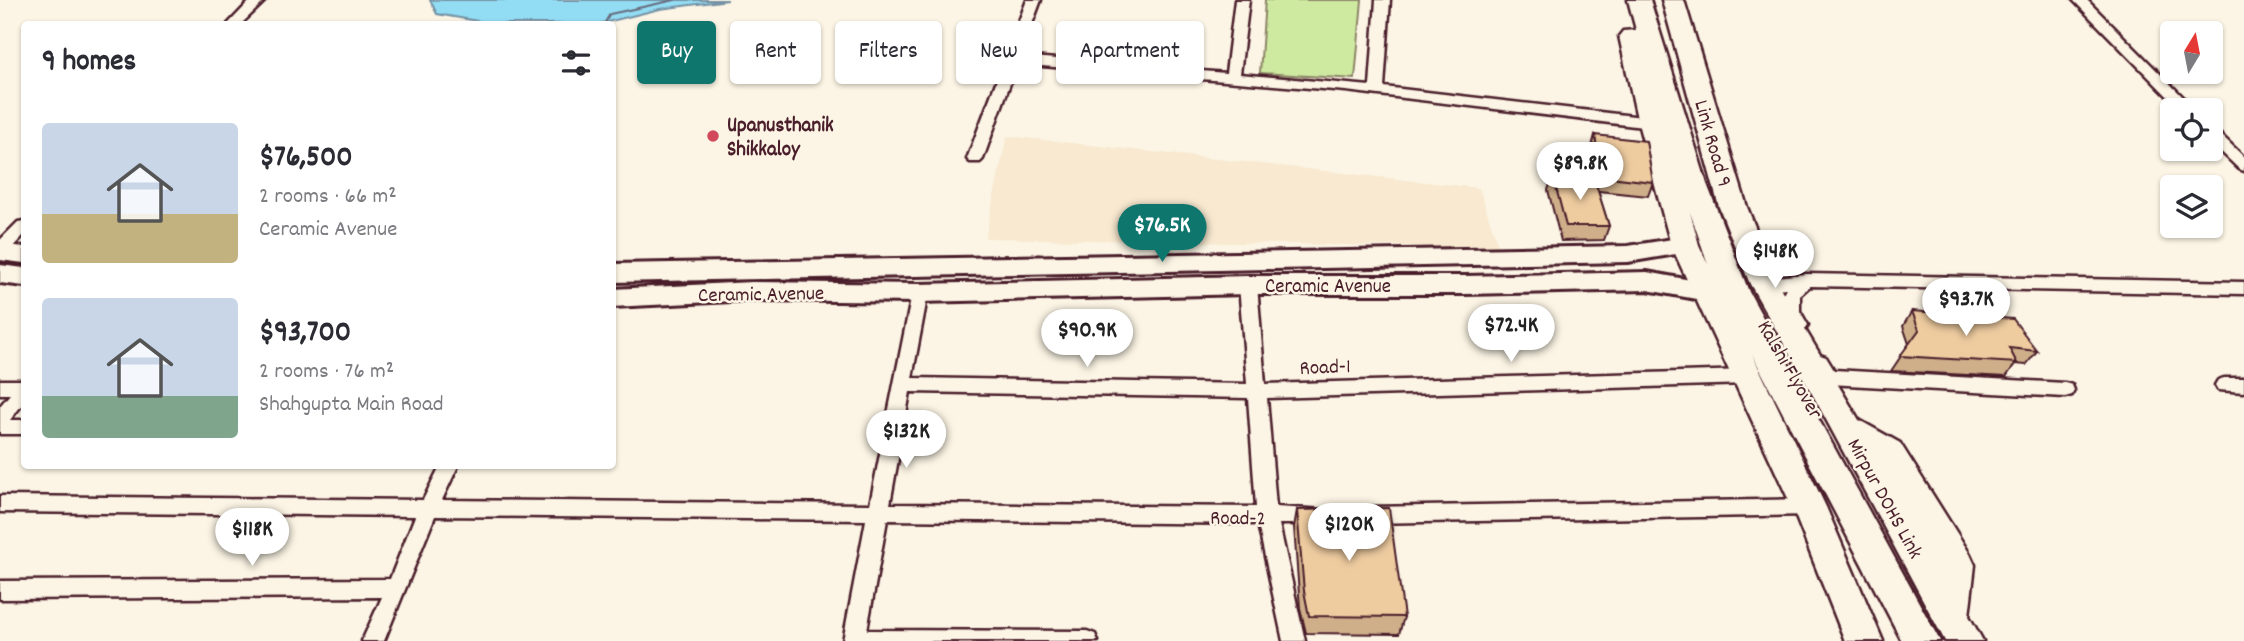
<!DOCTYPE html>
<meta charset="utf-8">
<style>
:root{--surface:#fff;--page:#f2f2f3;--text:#2b2b33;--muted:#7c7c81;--accent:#0f766e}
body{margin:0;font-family:Dekko,sans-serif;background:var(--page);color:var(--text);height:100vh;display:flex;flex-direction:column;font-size:26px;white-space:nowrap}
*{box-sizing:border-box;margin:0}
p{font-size:23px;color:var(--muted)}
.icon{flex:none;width:38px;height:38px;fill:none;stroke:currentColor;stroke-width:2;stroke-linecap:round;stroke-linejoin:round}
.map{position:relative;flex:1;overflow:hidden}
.details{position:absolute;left:21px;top:21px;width:595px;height:448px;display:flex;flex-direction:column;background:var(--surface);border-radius:7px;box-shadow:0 2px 5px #0004}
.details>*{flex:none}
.guide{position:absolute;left:637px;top:21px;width:665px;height:63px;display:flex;gap:14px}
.needle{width:46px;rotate:10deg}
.tools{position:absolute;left:2160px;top:21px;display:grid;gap:14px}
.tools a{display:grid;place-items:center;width:63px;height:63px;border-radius:7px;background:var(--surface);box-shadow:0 2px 5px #0004;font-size:35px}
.price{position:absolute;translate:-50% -60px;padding:0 16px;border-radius:24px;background:#fff;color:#222;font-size:23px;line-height:46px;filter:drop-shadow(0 2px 4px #0008)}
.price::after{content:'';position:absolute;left:50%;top:42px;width:21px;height:16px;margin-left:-10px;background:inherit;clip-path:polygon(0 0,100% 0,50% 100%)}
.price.on{background:var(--accent);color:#fff}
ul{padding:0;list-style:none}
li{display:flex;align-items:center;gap:21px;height:175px;padding:0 21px}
li span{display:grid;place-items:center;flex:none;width:196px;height:140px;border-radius:7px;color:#555}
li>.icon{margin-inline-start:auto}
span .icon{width:84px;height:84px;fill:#fffc;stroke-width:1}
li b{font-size:30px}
h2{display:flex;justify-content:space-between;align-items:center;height:84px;padding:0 21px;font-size:30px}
.chip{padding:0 24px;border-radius:7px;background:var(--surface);box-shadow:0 2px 5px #0004;font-size:24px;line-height:63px}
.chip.on{background:var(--accent);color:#fff}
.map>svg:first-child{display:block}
</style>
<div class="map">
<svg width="2244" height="641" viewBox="0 0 2244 641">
<rect width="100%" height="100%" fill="#fcf5e5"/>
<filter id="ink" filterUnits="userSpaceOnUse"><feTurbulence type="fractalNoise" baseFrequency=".0143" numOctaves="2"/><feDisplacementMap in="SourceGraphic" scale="14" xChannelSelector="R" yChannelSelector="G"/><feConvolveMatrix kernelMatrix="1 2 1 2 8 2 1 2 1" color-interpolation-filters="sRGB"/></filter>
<g filter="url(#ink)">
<polygon fill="#f8e9d0" points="1007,136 1479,188 1499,248 985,238"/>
<polygon fill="#ceeaa1" stroke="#8c8466" stroke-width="2" points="1265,0 1362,0 1355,79 1260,73"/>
<polygon fill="#92ddf4" stroke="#7591a4" stroke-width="2" points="430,0 728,0 660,9 599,24 495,24 437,14"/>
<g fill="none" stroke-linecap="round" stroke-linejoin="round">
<polyline stroke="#676b7b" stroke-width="2" points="604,24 610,14 675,0"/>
<g stroke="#4a1f2b" stroke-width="5">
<g id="minor">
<polygon points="251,0 266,0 241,24 228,24"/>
<polygon points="1027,0 1041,0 1020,56 1226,73 1235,0 1249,0 1240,74 1370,86 1376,0 1390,0 1384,87 1651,118 1658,123 1651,128 1346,91 1017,64 983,159 980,162 970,162 967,159"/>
<polygon points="2073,0 2087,0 2196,110 2181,110"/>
<polygon points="2210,127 2215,129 2244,157 2244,171 2239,169 2210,141"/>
<polygon points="24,221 24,235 6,254 0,256 0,240 18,222"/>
<path d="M 1806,274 L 2244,282 L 2244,294 L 1810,286 L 1800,295 L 1800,311 L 1808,325 L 1805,329 L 1793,329 C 1785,316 1777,302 1786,288 L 1764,290 L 1755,284 L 1764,278 Z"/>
<path d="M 1248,279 L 1257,285 L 1265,384 L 1749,370 L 1755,372 L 1758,377 L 1755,382 L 1749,384 L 1267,398 L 1276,507 L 1326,510 L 1329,516 L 1326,522 L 1319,524 L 1279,524 L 1305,641 L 1283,641 L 1258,524 L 887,520 L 867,630 L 1087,631 L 1095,634 L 1098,641 L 843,641 L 866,520 L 435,516 L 384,641 L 362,641 L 382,597 L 0,599 L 0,581 L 390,579 L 415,516 L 0,512 L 0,496 L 423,500 L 440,466 L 458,466 L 442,500 L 870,504 L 913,289 L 919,287 L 928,293 L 912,378 L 1247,384 L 1239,285 ZM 910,392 L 1248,398 L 1256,507 L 890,504 Z"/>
<polygon points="1820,355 1826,357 1834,370 2065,383 2072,385 2074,390 2072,395 2065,397 1829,384 1823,382 1811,362 1814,357"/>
<polygon points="2224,378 2244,378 2244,392 2218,390 2215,385 2218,380"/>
<polygon points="0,380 24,380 24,402 10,420 24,420 24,434 0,434 0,406 10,394 0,394"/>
<polygon points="1809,499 1816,501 1819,507 1816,513 1809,515 1368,523 1361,521 1358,515 1361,509 1368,507"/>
</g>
</g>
<g stroke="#4a1f2b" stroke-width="6">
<g id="secondary">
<polygon points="1685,237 1694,239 1697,245 1694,251 1628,262 612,282 612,264 1628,246"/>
<polygon points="0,244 24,247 24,263 0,260"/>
<polygon points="0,265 24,268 24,286 0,283"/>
<polygon points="1647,272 1707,283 1716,286 1720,292 1716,298 1707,301 1647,290 1465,294 1248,294 919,302 752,300 612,307 612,289 752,282 919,284 1248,276 1465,276"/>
</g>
</g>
<g stroke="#4a1f2b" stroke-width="5">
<g id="primary">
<path d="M 1628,0 L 1650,0 L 1707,184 L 1749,292 L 1940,641 L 1902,641 L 1752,354 L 1826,507 L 1883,641 L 1845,641 L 1792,507 L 1671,245 L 1638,123 L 1619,36 L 1623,31 L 1636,30 ZM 1690,212 L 1708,264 L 1699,245 Z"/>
<polygon points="1662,0 1684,0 1747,207 1778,284 1859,420 1900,443 1970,554 1975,565 1969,616 1983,641 1945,641 1815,399 1750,284 1719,207"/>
</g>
</g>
<use href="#minor" fill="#fcf5e5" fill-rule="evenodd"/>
<use href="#secondary" fill="#fcf5e5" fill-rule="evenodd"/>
<use href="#primary" fill="#fcf5e5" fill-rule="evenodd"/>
</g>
<g fill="#ceaf8a" stroke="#4a1f2b" stroke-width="2">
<polygon points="1595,135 1653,182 1648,196 1598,191 1609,226 1604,240 1561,241 1548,190 1553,176 1594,178 1591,150"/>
<polygon points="1912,311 2037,351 2026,365 2015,364 2006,377 1891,371 1909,344 1903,326"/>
<polygon points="1297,510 1404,617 1399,634 1306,633 1300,608 1294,527"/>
</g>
<g fill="#efcca0" stroke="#4a1f2b" stroke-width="2">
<polygon points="1595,135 1646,141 1653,182 1601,176"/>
<polygon points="1553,176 1594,178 1609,226 1566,226"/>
<polygon points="1912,311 2013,319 2037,351 2009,348 2017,363 1900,356 1919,330"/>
<polygon points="1389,508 1404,617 1309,616 1304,591 1297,510"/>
</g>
</g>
<circle fill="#d1495b" stroke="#fcf5e5" stroke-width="2.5" cx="713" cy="136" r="7"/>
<g text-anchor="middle" stroke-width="5" stroke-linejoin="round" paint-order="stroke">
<g font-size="21" font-weight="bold" fill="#4a1f2b" stroke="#fcf5e5" text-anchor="start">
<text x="727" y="131">Upanusthanik<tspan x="727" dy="24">Shikkaloy</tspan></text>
</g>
<g font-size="21" fill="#4a1f2b" stroke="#fcf5e5">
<text transform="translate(1714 143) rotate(74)" y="7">Link Road 9</text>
<text x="1328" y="292">Ceramic Avenue</text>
<text transform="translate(761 293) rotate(-1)" y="7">Ceramic Avenue</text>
<text transform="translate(1325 366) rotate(-2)" y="7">Road-1</text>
<text transform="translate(1791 369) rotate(60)" y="7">Kalshi Flyover</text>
<text transform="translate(1886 498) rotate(61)" y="7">Mirpur DOHS Link</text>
<text transform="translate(1238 517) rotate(1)" y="7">Road-2</text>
</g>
</g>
</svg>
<div class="tools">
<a><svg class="needle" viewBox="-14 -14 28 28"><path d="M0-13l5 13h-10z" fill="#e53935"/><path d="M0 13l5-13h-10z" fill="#7c7c81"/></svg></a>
<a><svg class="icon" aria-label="locate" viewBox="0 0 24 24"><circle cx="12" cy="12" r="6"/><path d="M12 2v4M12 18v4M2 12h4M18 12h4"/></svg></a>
<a><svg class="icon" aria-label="layers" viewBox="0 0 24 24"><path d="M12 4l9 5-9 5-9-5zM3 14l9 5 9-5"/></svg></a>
</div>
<b class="price" style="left:1580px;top:202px">$89.8K</b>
<b class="price on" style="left:1162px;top:264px">$76.5K</b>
<b class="price" style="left:1775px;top:290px">$148K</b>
<b class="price" style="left:1966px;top:338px">$93.7K</b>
<b class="price" style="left:1511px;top:364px">$72.4K</b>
<b class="price" style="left:1087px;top:369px">$90.9K</b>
<b class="price" style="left:906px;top:470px">$132K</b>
<b class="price" style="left:1349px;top:563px">$120K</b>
<b class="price" style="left:252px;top:568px">$118K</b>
<div class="guide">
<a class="chip on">Buy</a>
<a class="chip">Rent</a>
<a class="chip">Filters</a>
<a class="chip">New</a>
<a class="chip">Apartment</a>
</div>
<section class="details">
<h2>9 homes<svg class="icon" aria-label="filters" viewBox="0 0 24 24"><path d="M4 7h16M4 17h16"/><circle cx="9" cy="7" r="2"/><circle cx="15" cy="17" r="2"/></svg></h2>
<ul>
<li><span style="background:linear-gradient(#c9d6e8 65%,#c2b280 0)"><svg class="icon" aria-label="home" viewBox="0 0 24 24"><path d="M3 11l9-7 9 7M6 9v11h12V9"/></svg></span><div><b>$76,500</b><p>2 rooms · 66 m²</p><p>Ceramic Avenue</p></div></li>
<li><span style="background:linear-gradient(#c9d6e8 70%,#7fa58c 0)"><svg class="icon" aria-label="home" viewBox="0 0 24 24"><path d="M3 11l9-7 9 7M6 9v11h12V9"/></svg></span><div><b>$93,700</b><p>2 rooms · 76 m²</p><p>Shahgupta Main Road</p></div></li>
</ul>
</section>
</div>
